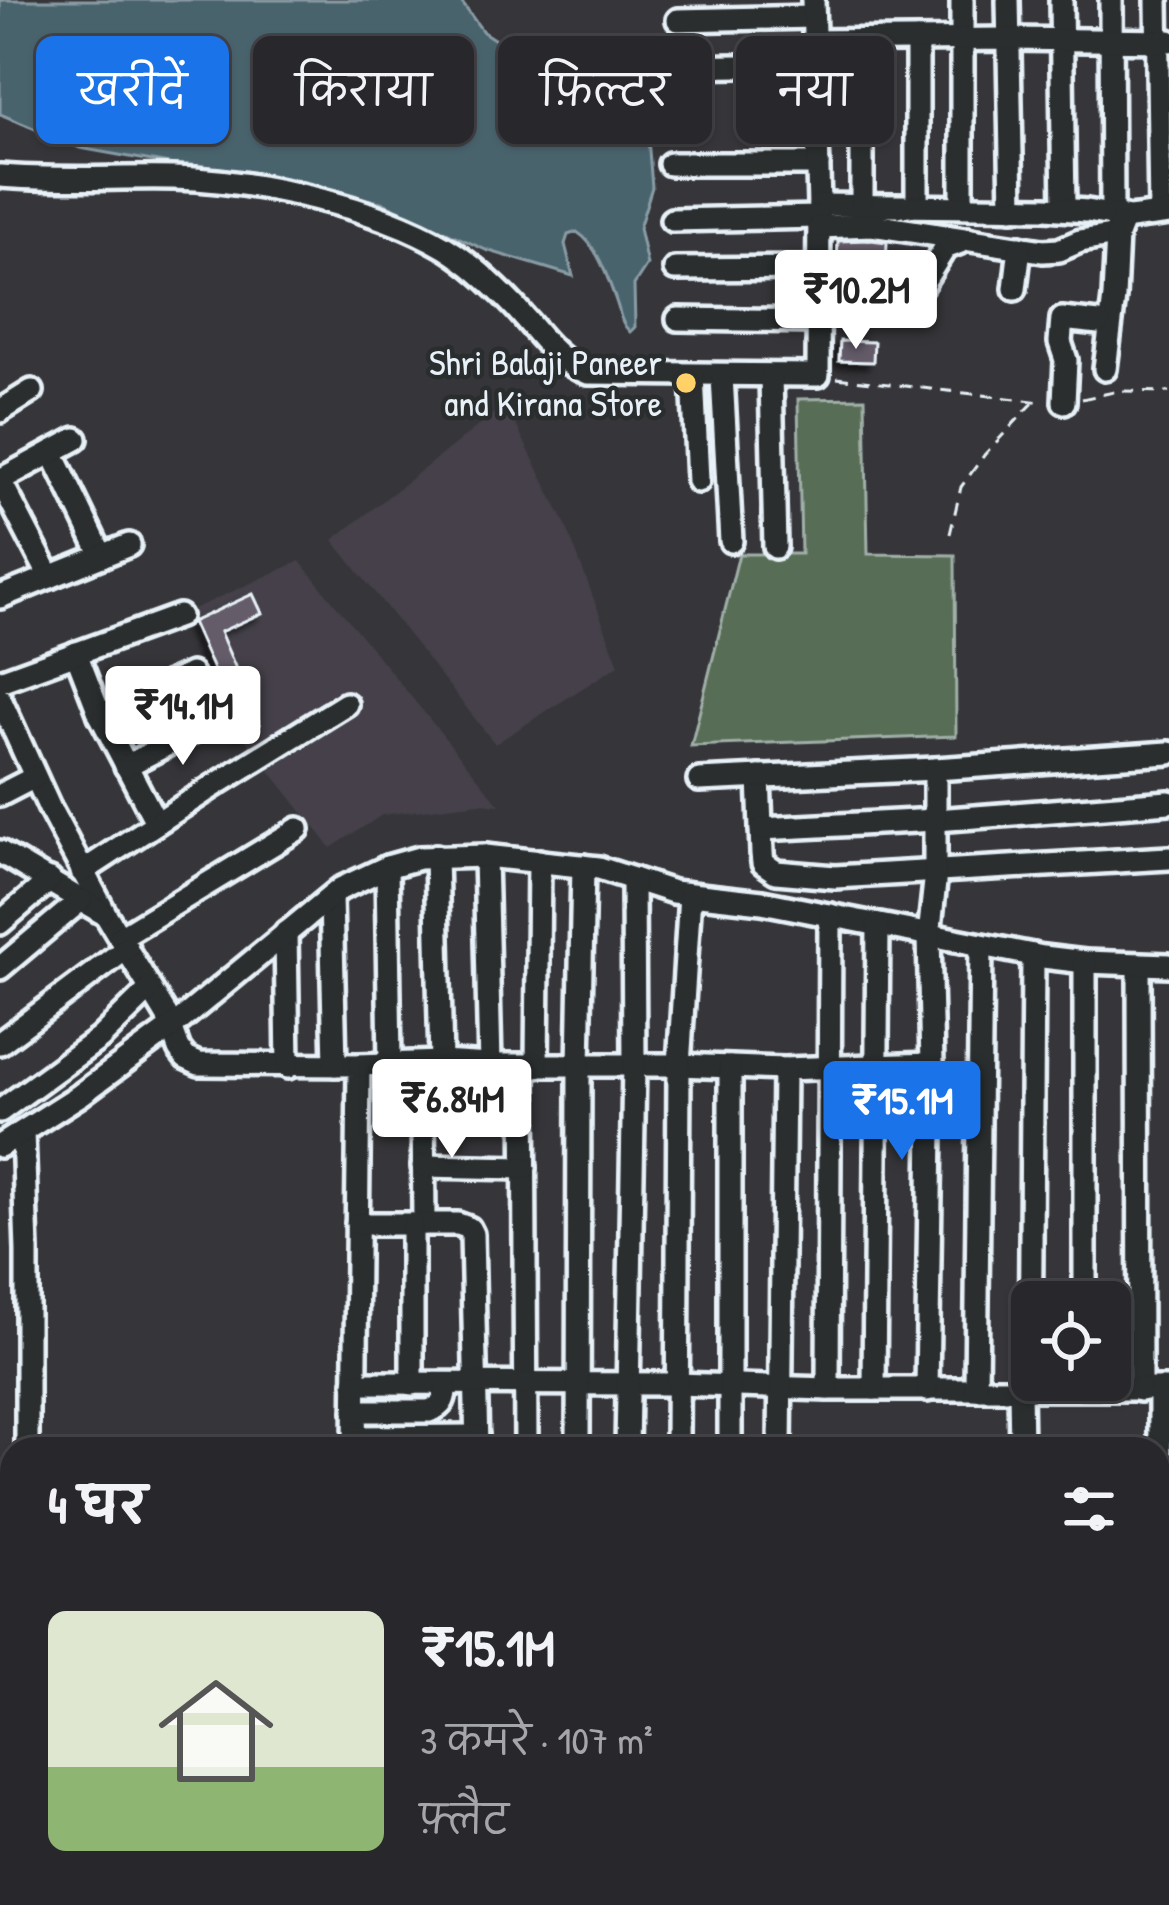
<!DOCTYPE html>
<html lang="hi">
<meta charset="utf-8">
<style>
:root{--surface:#28282c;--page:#343438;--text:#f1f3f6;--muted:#a5a6a9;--line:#444448;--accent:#1a73e8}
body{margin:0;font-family:"Patrick Hand","Playpen Sans Deva",sans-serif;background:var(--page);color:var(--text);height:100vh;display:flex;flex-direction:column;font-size:45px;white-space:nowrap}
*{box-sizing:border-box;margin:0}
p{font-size:39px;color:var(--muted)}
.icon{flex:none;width:66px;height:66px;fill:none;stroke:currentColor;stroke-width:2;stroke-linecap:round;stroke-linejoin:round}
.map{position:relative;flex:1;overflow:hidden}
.details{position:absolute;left:0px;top:1437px;width:1170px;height:468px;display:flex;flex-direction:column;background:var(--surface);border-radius:36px 36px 0 0;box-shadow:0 3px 9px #0004,0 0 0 3px var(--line)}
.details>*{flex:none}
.hud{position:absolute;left:36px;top:36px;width:1098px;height:108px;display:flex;gap:24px}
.fabs{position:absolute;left:1011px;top:1281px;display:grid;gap:24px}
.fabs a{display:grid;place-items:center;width:120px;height:120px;border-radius:18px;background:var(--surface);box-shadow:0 3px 9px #0004,0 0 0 3px var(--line);font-size:60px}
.price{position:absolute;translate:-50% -102px;padding:0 27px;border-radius:12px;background:#fff;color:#222;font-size:39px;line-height:78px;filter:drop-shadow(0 3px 6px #0008)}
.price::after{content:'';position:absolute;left:50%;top:72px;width:36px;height:27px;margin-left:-18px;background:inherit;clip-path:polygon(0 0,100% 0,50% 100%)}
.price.active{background:var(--accent);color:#fff}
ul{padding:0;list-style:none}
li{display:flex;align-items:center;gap:36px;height:300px;padding:0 48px}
li span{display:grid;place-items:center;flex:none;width:336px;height:240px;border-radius:18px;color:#555}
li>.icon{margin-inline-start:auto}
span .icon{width:144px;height:144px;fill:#fffc;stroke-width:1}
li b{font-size:51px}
h2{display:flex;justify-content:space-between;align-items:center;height:144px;padding:0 48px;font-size:51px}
.chip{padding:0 42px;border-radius:18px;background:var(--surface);box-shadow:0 3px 9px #0004,0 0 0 3px var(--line);font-size:42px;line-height:108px}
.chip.active{background:var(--accent);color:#fff}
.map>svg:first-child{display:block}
</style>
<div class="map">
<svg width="1169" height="1905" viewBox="0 0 1169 1905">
<defs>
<filter id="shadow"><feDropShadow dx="-5.5" dy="5.5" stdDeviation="3" flood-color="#0009"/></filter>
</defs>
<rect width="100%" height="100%" fill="#36363a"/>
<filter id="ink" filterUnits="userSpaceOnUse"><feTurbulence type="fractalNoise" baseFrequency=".00833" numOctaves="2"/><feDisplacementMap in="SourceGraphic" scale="24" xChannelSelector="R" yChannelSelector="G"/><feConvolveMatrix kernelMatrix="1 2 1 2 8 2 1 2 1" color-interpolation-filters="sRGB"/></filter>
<g filter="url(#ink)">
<g fill="#444149">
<polygon points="507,403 512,417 565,523 619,665 495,744 333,540"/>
<polygon points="300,561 500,805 480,803 382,815 331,848 232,723 182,614"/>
</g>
<polygon fill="#596d57" stroke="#a0afa8" stroke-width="3" points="865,398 868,554 955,555 956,736 691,746 739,554 801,554 798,399"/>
<path fill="#49636d" stroke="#899ca5" stroke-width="3" d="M 0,0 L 460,0 L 483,32 L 497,41 L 608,45 L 629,51 L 642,65 L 652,187 L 639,228 L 647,265 L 634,285 L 635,327 L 630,332 C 621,323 621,316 617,304 C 609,281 598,245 577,232 L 568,235 L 565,244 L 573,276 L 486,250 L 381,202 L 80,148 L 0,114 Z"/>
<g fill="#655c6b" stroke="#e8f1f8" stroke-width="3" filter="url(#shadow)">
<polygon points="871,240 887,242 886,270 837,265 838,241"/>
<polygon points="840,341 874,342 873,362 839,361"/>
<polygon points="253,594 262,613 220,632 260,724 241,732 192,622"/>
</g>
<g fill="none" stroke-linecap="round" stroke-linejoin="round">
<g stroke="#e8f1f8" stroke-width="30">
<g id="minor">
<polyline points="962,0 962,206"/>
<polyline points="1008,0 1012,208"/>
<polyline points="1061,0 1064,209"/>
<polyline points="1111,0 1112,216"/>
<polyline points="1157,0 1160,213"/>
<polyline points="678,20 813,17"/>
<polyline points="917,40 917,205"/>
<polyline points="813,41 1009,39 1169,41"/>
<polyline points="668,67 814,65"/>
<polyline points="670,164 818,164"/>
<path d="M 0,176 C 58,181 115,177 173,178 C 254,180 376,206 446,248 C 472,264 494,285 515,307 C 539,333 554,360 588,373 L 818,375 L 819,205 L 813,0"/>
<polyline points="819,205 1046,208 1087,211 1130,218 1169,213"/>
<polyline points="862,205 862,41"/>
<polyline points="672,220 819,217"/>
<polyline points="819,227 872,225 1043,251 1059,250 1080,241 1117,235"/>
<polyline points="675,269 819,268"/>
<polyline points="820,278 905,287 921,286 945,248 968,239"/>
<polyline points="1015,289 1020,247"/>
<polyline points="678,319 820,321"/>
<polyline points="1105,369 1114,297 1117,235 1121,225"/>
<polyline points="693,375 698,481"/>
<polyline points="722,376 731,541"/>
<polyline points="771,376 775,547"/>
<polyline points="1064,402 1066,360 1060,342 1062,319 1099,323"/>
<polyline points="0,411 32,391"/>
<polyline points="52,452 102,556"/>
<polyline points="50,577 0,480 76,439"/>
<polyline points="0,597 129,545"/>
<polyline points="76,653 100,715 156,822"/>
<polyline points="0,681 179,616"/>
<polyline points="0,699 51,811 106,915 167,1016 179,1049 186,1058 199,1064 359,1065 355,1449"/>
<polyline points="100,715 191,674"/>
<polyline points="126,766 215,720"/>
<polyline points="759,777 762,853 763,863 776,872 835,877 1169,858"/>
<polyline points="699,780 935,769"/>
<polyline points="0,795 35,777"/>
<polyline points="761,829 936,820 1169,802"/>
<polyline points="0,852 101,912"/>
<polyline points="436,856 441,1062"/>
<polyline points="485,856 490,1065"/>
<polyline points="387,867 390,1064"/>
<polyline points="82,872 212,787 346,704"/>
<polyline points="331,898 335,1065"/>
<polyline points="0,923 50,880"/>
<polyline points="286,932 288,1067"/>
<polyline points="120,937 298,829"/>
<polyline points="1139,964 1140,1390"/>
<polyline points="0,968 81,900"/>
<polyline points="0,1043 127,948"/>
<polyline points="359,1065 441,1062 490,1065 679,1065 784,1069 932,1064"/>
<polyline points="524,1066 526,1449"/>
<polyline points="537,1066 539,861"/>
<polyline points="423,1098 424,1224"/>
<polyline points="0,1111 100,1038 149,990"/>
<polyline points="23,1132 27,1251 27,1449"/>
<polyline points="0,1146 80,1095 172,1027 340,889 387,867 419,858 485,856 599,868 673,892 762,902 1043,957 1085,962 1169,965"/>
<polyline points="423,1166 525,1168"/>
<polyline points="357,1224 458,1224 469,1228 472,1234 477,1449"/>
<polyline points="412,1224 412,1384"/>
<polyline points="1085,1302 1085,962"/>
<polyline points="355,1383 676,1384 828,1389 1169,1389"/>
<polyline points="828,1389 830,915"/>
<polyline points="874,1389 878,925"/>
<polyline points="976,1389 981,945"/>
<polyline points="1020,1389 1021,1449"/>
<polyline points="1030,1389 1033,955"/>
<polyline points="927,1390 932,1064 929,936 935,882 935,769 1169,753"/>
<path d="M 355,1411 L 429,1411 C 444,1406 445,1398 446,1384"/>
<polyline points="355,1437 477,1436"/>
<polyline points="578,1449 579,1066 583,866"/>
<polyline points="627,1449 634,1066 633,879"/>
<polyline points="677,1449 679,1065 690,895"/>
<polyline points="730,1449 730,1067"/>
<polyline points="780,1449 784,1069"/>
<polyline points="0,1554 12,1553"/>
<polyline points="0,1757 12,1757"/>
<polyline points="0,1808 12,1808"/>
<polyline points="0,1859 12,1859"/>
<polyline points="679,1893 680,1905"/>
<polyline points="730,1893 730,1905"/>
<polyline points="991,1893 991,1905"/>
<polyline points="1106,1893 1106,1905"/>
<polyline points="355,1905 355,1893"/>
<polyline points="1049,1905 1049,1893"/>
<polyline points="1159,1905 1160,1389"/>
</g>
</g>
<g stroke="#e8f1f8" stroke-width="3" stroke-dasharray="12 9" stroke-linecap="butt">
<polyline points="837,378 1042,402"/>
<polyline points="1082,399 1118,391 1169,392"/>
<polyline points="950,534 961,487 985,454 1034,402"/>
</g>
<use href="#minor" stroke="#2a2d2e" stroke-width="21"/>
</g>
</g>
<circle fill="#ffd166" stroke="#2a2d2e" stroke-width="4.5" cx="686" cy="383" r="12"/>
<g text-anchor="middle" stroke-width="9" stroke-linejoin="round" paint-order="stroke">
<g font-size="36" fill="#e8f1f8" stroke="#2a2d2e" text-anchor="end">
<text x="662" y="375">Shri Balaji Paneer<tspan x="662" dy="41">and Kirana Store</tspan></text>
</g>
</g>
</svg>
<div class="fabs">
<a><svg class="icon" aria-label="locate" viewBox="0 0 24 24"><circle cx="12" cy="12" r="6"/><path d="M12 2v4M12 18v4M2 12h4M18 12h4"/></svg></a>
</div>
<b class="price" style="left:856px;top:352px">₹10.2M</b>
<b class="price" style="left:183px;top:768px">₹14.1M</b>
<b class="price" style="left:452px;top:1161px">₹6.84M</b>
<b class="price active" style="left:902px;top:1163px">₹15.1M</b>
<div class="hud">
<a class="chip active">खरीदें</a>
<a class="chip">किराया</a>
<a class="chip">फ़िल्टर</a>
<a class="chip">नया</a>
</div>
<section class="details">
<h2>4 घर<svg class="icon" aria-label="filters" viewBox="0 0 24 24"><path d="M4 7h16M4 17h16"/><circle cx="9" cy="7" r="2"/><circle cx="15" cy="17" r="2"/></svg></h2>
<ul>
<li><span style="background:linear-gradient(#dfe7d0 65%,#8fb573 0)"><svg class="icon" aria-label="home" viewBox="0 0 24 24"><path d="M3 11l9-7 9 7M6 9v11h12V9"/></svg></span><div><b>₹15.1M</b><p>3 कमरे · 107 m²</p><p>फ़्लैट</p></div></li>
</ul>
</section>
</div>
